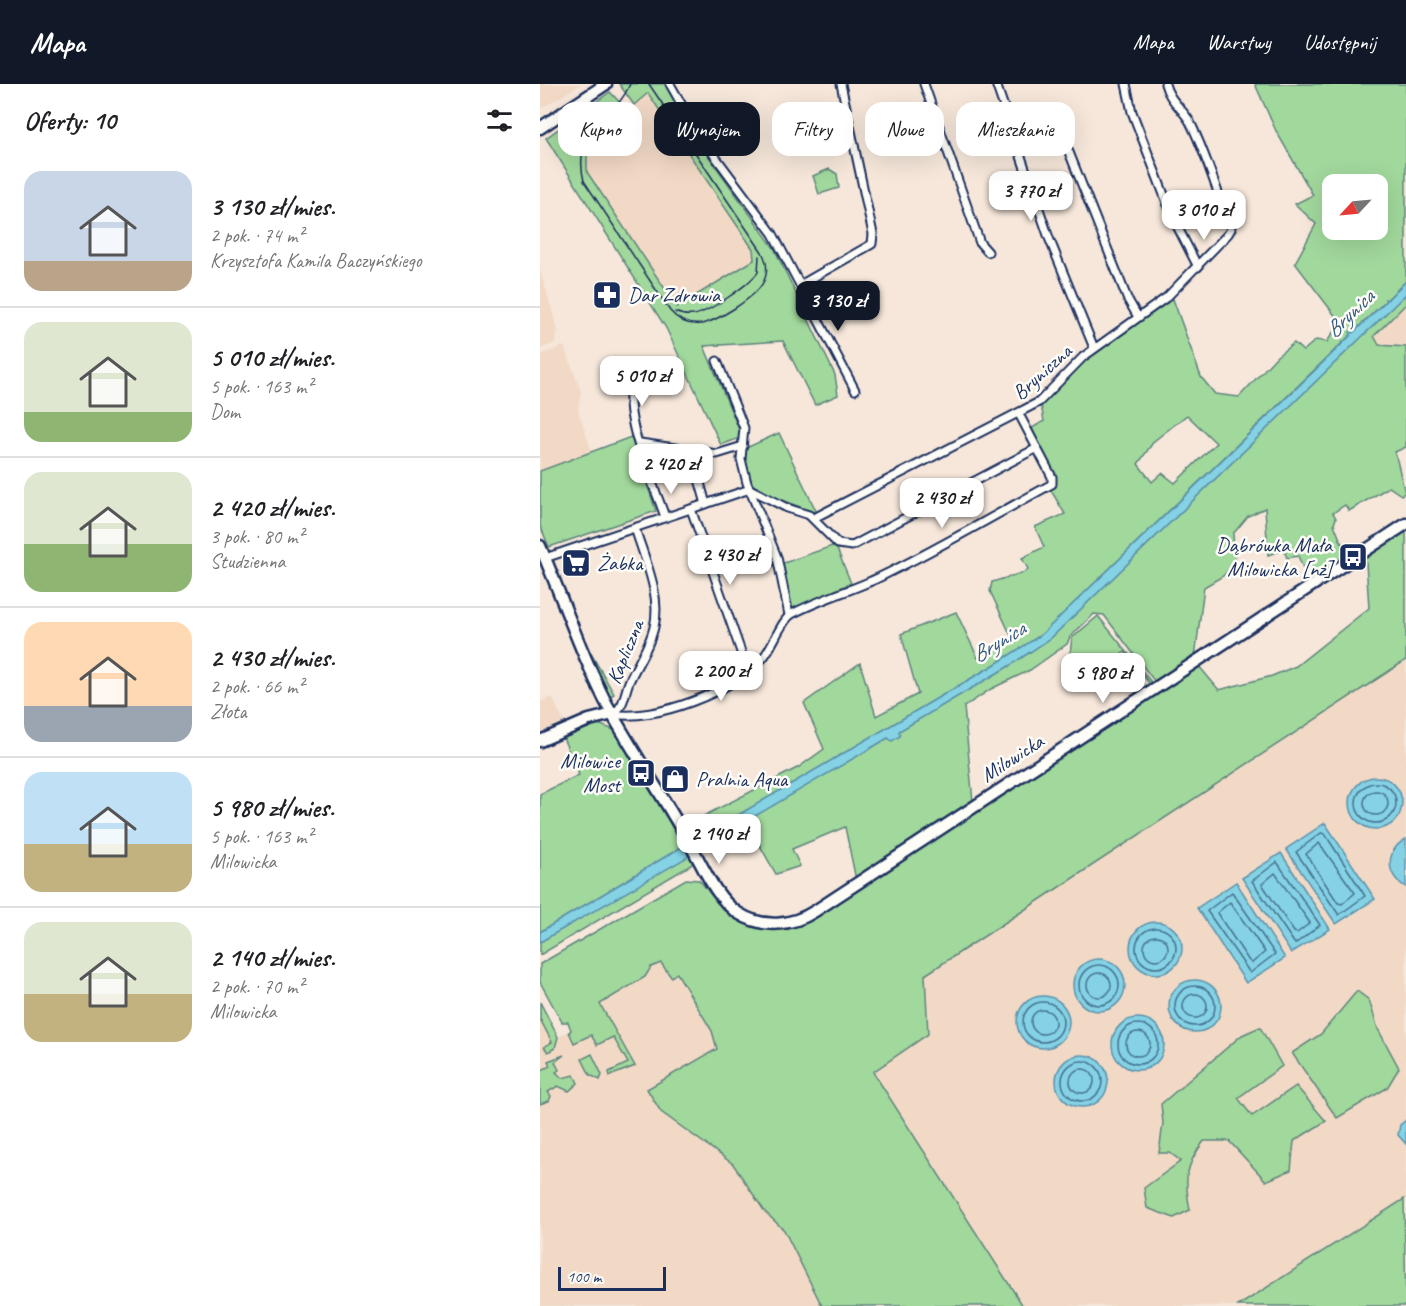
<!DOCTYPE html>
<html lang="pl">
<meta charset="utf-8">
<style>
:root{--surface:#fff;--page:#f2f2f2;--text:#202124;--muted:#757577;--line:#e0e0e0;--accent:#111827}
body{margin:0;font-family:Caveat,sans-serif;background:var(--page);color:var(--text);height:100vh;display:flex;flex-direction:column;font-size:22px;white-space:nowrap}
*{box-sizing:border-box;margin:0}
p{font-size:20px;color:var(--muted)}
.icon{flex:none;width:33px;height:33px;fill:none;stroke:currentColor;stroke-width:2;stroke-linecap:round;stroke-linejoin:round}
.map{position:relative;flex:1;overflow:hidden}
.side{display:flex;flex-direction:column;background:var(--surface);width:540px}
.side>*{flex:none}
.banner{position:absolute;left:18px;top:18px;width:570px;height:54px;display:flex;gap:12px}
.needle{width:39px;rotate:244deg}
.controls{position:absolute;left:782px;top:90px;display:grid;gap:12px}
.controls a{display:grid;place-items:center;width:66px;height:66px;border-radius:12px;background:var(--surface);box-shadow:0 6px 24px #0002;font-size:30px}
.scale{position:absolute;left:18px;bottom:15px;width:108px;box-sizing:border-box;padding-left:6px;border:3px solid #1b2f5e;border-top:0;font-size:16px;line-height:21px;white-space:nowrap;color:#1b2f5e;-webkit-text-stroke:4px #fdfcf7;paint-order:stroke}
.price{position:absolute;translate:-50% -51px;padding:0 14px;border-radius:12px;background:#fff;color:#222;font-size:20px;line-height:39px;filter:drop-shadow(0 2px 3px #0008)}
.price::after{content:'';position:absolute;left:50%;top:36px;width:18px;height:14px;margin-left:-9px;background:inherit;clip-path:polygon(0 0,100% 0,50% 100%)}
.price.active{background:var(--accent);color:#fff}
ul{padding:0;list-style:none}
li{display:flex;align-items:center;gap:18px;height:150px;padding:0 24px}
li+li{border-top:2px solid var(--line)}
li span{display:grid;place-items:center;flex:none;width:168px;height:120px;border-radius:18px;color:#555}
li>.icon{margin-inline-start:auto}
span .icon{width:72px;height:72px;fill:#fffc;stroke-width:1}
li b{font-size:26px}
h2{display:flex;justify-content:space-between;align-items:center;height:72px;padding:0 24px;font-size:26px}
.chip{padding:0 21px;border-radius:18px;background:var(--surface);box-shadow:0 6px 24px #0002;font-size:21px;line-height:54px}
.chip.active{background:var(--accent);color:#fff}
header{display:flex;align-items:center;gap:36px;box-sizing:border-box;height:84px;padding:0 30px;background:var(--accent);color:#fff}
header strong{font-size:28px}
nav{display:flex;gap:33px;margin-inline-start:auto;font-size:21px}
main{display:flex;flex:1;min-height:0}
.map>svg:first-child{display:block}
</style>
<header>
<strong>Mapa</strong>
<nav><a>Mapa</a><a>Warstwy</a><a>Udostępnij</a></nav>
</header>
<main>
<section class="side">
<h2>Oferty: 10<svg class="icon" aria-label="filters" viewBox="0 0 24 24"><path d="M4 7h16M4 17h16"/><circle cx="9" cy="7" r="2"/><circle cx="15" cy="17" r="2"/></svg></h2>
<ul>
<li><span style="background:linear-gradient(#c9d6e8 75%,#b9a48a 0)"><svg class="icon" aria-label="home" viewBox="0 0 24 24"><path d="M3 11l9-7 9 7M6 9v11h12V9"/></svg></span><div><b>3 130 zł/mies.</b><p>2 pok. · 74 m²</p><p>Krzysztofa Kamila Baczyńskiego</p></div></li>
<li><span style="background:linear-gradient(#dfe7d0 75%,#8fb573 0)"><svg class="icon" aria-label="home" viewBox="0 0 24 24"><path d="M3 11l9-7 9 7M6 9v11h12V9"/></svg></span><div><b>5 010 zł/mies.</b><p>5 pok. · 163 m²</p><p>Dom</p></div></li>
<li><span style="background:linear-gradient(#dfe7d0 60%,#8fb573 0)"><svg class="icon" aria-label="home" viewBox="0 0 24 24"><path d="M3 11l9-7 9 7M6 9v11h12V9"/></svg></span><div><b>2 420 zł/mies.</b><p>3 pok. · 80 m²</p><p>Studzienna</p></div></li>
<li><span style="background:linear-gradient(#ffd9b3 70%,#9aa5b1 0)"><svg class="icon" aria-label="home" viewBox="0 0 24 24"><path d="M3 11l9-7 9 7M6 9v11h12V9"/></svg></span><div><b>2 430 zł/mies.</b><p>2 pok. · 66 m²</p><p>Złota</p></div></li>
<li><span style="background:linear-gradient(#bfe0f5 60%,#c2b280 0)"><svg class="icon" aria-label="home" viewBox="0 0 24 24"><path d="M3 11l9-7 9 7M6 9v11h12V9"/></svg></span><div><b>5 980 zł/mies.</b><p>5 pok. · 163 m²</p><p>Milowicka</p></div></li>
<li><span style="background:linear-gradient(#dfe7d0 60%,#c2b280 0)"><svg class="icon" aria-label="home" viewBox="0 0 24 24"><path d="M3 11l9-7 9 7M6 9v11h12V9"/></svg></span><div><b>2 140 zł/mies.</b><p>2 pok. · 70 m²</p><p>Milowicka</p></div></li>
</ul>
</section>
<div class="map">
<svg width="866" height="1222" viewBox="0 0 866 1222">
<rect width="100%" height="100%" fill="#f6e7da"/>
<filter id="ink" filterUnits="userSpaceOnUse"><feTurbulence type="fractalNoise" baseFrequency=".0167" numOctaves="2"/><feDisplacementMap in="SourceGraphic" scale="12" xChannelSelector="R" yChannelSelector="G"/><feConvolveMatrix kernelMatrix="1 2 1 2 8 2 1 2 1" color-interpolation-filters="sRGB"/></filter>
<g filter="url(#ink)">
<g fill="#f1d9c5">
<polygon points="0,0 41,0 0,25"/>
<polygon points="108,8 213,165 214,176 137,223 47,88 46,66"/>
<polygon points="0,186 18,246 15,259 0,265"/>
<polygon points="866,220 866,263 839,261 834,252"/>
<polygon points="24,262 41,307 38,326 52,368 0,387 0,271"/>
<polygon points="866,576 866,1116 698,1222 483,1222 333,988 388,950 385,891"/>
<polygon points="12,613 24,638 0,648 0,618"/>
<polygon points="121,878 137,888 172,947 178,965 107,1005 121,1028 193,1080 225,1128 244,1146 282,1222 0,1222 0,928 14,955 31,946 28,938 87,905 105,893 111,883"/>
</g>
<g fill="#a1d89c" stroke="#5e847d" stroke-width="1.5" fill-rule="evenodd">
<polygon points="79,0 126,0 155,53 234,164 295,291 298,311 275,321 243,257 164,262 202,353 181,361 126,244 6,54 70,8 88,27 47,66 47,88 137,223 214,176 213,165 108,9 94,21"/>
<path d="M 715,0 L 866,0 L 866,197 L 501,551 L 454,581 L 154,757 L 146,741 L 259,683 L 284,665 L 264,619 L 320,579 L 336,632 L 378,610 L 361,550 L 416,528 L 438,574 L 473,556 L 450,507 L 452,498 L 485,488 L 488,485 L 482,474 L 504,463 L 495,443 L 525,430 L 510,405 L 515,396 L 492,344 L 504,337 L 501,321 L 547,275 L 633,215 L 661,293 L 675,310 L 699,313 L 737,272 L 754,259 L 763,267 L 776,256 L 787,258 L 800,238 L 755,179 L 776,140 L 755,120 L 773,111 L 736,47 ZM 792,100 L 837,100 L 837,146 L 792,146 ZM 647,331 L 676,359 L 635,399 L 622,389 L 612,398 L 598,380 L 614,357 Z"/>
<polygon points="289,85 297,90 299,104 279,110 273,92"/>
<polygon points="866,210 866,220 834,252 839,261 866,263 866,363 855,368 865,409 861,411 849,403 809,427 805,421 793,429 796,434 794,440 807,473 775,493 768,491 768,496 758,472 747,474 744,466 728,471 725,424 708,432 693,450 695,479 683,492 664,503 655,573 615,598 564,531 554,530 530,553 527,560 490,586 451,605 424,623 433,718 316,796 305,743 252,765 260,782 236,790 206,737 348,654 352,656 360,652 359,647 469,582 511,554"/>
<polygon points="239,349 278,431 210,402 204,375 206,364"/>
<polygon points="91,353 116,427 9,463 0,441 0,387"/>
<path d="M 866,445 L 866,576 L 385,891 L 388,950 L 333,988 L 483,1222 L 282,1222 L 244,1146 L 225,1128 L 193,1080 L 121,1028 L 107,1005 L 177,965 L 172,947 L 137,889 L 131,893 L 121,879 L 111,883 L 105,893 L 60,920 L 95,982 L 70,992 L 69,988 L 88,979 L 73,953 L 57,961 L 51,951 L 34,959 L 29,948 L 31,946 L 28,938 L 22,938 L 0,898 L 0,880 L 146,795 L 159,796 C 168,806 177,819 187,828 C 218,855 250,845 283,829 L 658,581 L 679,606 L 732,592 L 756,582 L 829,524 L 826,479 L 823,473 Z"/>
<polygon points="292,462 297,465 311,499 251,526 241,480"/>
<polygon points="558,532 612,599 582,620 609,599 585,568 544,597 528,586 532,554"/>
<polygon points="44,557 74,610 69,613"/>
<polygon points="58,640 77,647 145,761 0,848 0,710 39,691 23,654"/>
<polygon points="150,770 154,777 151,781 0,871 0,858"/>
<polygon points="817,907 829,916 838,945 859,984 847,1004 797,1034 752,969 781,950"/>
<polygon points="0,918 18,953 15,964 8,968 4,963 12,958 0,935"/>
<path d="M 720,943 L 742,982 L 698,1014 L 712,1032 L 756,1002 L 786,1037 L 754,1057 L 751,1086 L 726,1097 L 689,1057 L 664,1057 C 645,1082 644,1096 650,1126 L 634,1134 L 607,1124 L 604,1104 L 641,1077 L 630,1069 L 619,1069 L 623,1039 L 621,1020 L 702,951 Z"/>
<polygon points="52,970 62,991 60,996 50,991 42,975"/>
<polygon points="24,971 15,978 19,986 16,988 22,994 34,991 38,999 29,1007 18,1002 8,1008 11,1012 9,1017 0,1020 0,987 10,982 8,977"/>
<polygon points="864,1115 866,1222 698,1222"/>
</g>
<g fill="#84d2e3" stroke="#5a91ae" stroke-width="1.5">
<polygon points="866,197 866,210 511,554 469,582 359,647 360,652 352,657 348,654 159,765 154,757 454,581 501,551 799,263 811,251 810,248 813,249 845,218 845,215 847,216"/>
<circle cx="836" cy="719" r="26"/>
<polygon points="785,739 835,815 796,840 746,765"/>
<path d="M 866,755 L 866,803 C 845,792 845,766 866,755 Z"/>
<polygon points="145,761 150,770 146,774 0,858 0,848"/>
<polygon points="741,769 790,845 751,869 702,794"/>
<polygon points="696,798 745,874 706,899 657,824"/>
<circle cx="616" cy="864" r="26"/>
<circle cx="559" cy="901" r="26"/>
<circle cx="655" cy="922" r="26"/>
<circle cx="503" cy="938" r="26"/>
<circle cx="598" cy="960" r="26"/>
<circle cx="542" cy="997" r="26"/>
<polygon points="866,1036 866,1060 858,1051 860,1041"/>
</g>
<g fill="none" stroke-linecap="round" stroke-linejoin="round">
<g stroke="#457093" stroke-width="1.5">
<circle cx="836" cy="719" r="20"/>
<circle cx="836" cy="719" r="12"/>
<polygon points="781,749 785,750 825,812 799,831 756,768"/>
<polygon points="779,759 815,809 802,820 798,819 766,770"/>
<polygon points="737,778 780,841 755,860 712,797"/>
<polygon points="735,789 770,839 757,849 754,848 722,800"/>
<polygon points="692,808 735,870 710,889 667,827"/>
<polygon points="690,818 725,868 712,879 709,877 677,829"/>
<circle cx="616" cy="864" r="20"/>
<circle cx="616" cy="864" r="12"/>
<circle cx="559" cy="901" r="20"/>
<circle cx="559" cy="901" r="12"/>
<circle cx="655" cy="922" r="20"/>
<circle cx="655" cy="922" r="12"/>
<circle cx="503" cy="938" r="20"/>
<circle cx="503" cy="938" r="12"/>
<circle cx="598" cy="960" r="20"/>
<circle cx="598" cy="960" r="12"/>
<circle cx="542" cy="997" r="20"/>
<circle cx="542" cy="997" r="12"/>
</g>
<g stroke="#1b2f5e" stroke-width="11">
<g id="street">
<polyline points="130,0 157,48 233,150 260,201 332,160 333,150 301,0"/>
<polyline points="384,0 440,159 448,168"/>
<polyline points="456,0 509,154 554,264"/>
<polyline points="586,0 592,28 633,134 658,183"/>
<polyline points="519,43 587,214 598,233"/>
<polyline points="260,201 315,306"/>
<polyline points="177,277 204,344 201,375 207,399 237,473 249,531"/>
<path d="M 94,286 C 78,330 111,391 125,433"/>
<polyline points="100,359 177,370 203,362"/>
<polyline points="151,367 166,420"/>
<polyline points="210,405 247,424 269,431 298,460 312,462 497,364"/>
<polyline points="151,425 208,588"/>
<path d="M 274,434 L 499,318 L 543,273 L 627,213 L 688,150 L 691,145 L 689,138 C 676,106 666,69 650,38 C 642,24 629,16 625,0"/>
<polyline points="5,474 210,405"/>
<path d="M 73,630 C 114,638 194,607 222,575 C 232,565 241,536 252,530 C 280,515 311,507 340,493 C 398,465 455,431 512,400 L 512,393 L 479,330"/>
<path d="M 73,630 C 85,622 84,610 89,598 C 97,580 110,562 114,543 C 122,511 104,474 95,444"/>
</g>
</g>
<g stroke="#1b2f5e" stroke-width="15">
<g id="secondary">
<polyline points="0,44 66,0"/>
<path d="M 0,462 C 24,518 43,576 72,630 C 96,672 123,713 147,755 C 162,779 174,813 198,829 C 223,845 252,842 275,827 L 866,440"/>
<polyline points="0,657 49,636 73,630"/>
</g>
</g>
<use href="#street" stroke="#fdfcf7" stroke-width="7"/>
<use href="#secondary" stroke="#fdfcf7" stroke-width="10"/>
<g stroke="#1b2f5e" stroke-width="1.5">
<path d="M 90,0 C 74,39 31,45 44,97 L 130,227 C 151,251 173,238 195,224 C 216,210 236,195 222,168 L 109,0"/>
<path d="M 135,228 C 141,231 147,232 154,231 C 169,228 209,201 218,188 L 219,172"/>
</g>
</g>
</g>
<defs>
<g id="pharmacy-square" transform="scale(1.5)"><rect x="-9" y="-9" width="18" height="18" rx="4" fill="#1b2f5e" stroke="#fdfcf7"/><path d="M-2-6h4v4h4v4h-4v4h-4v-4h-4v-4h4Z" fill="#fff"/></g>
<g id="bus-square" transform="scale(1.5)"><rect x="-9" y="-9" width="18" height="18" rx="4" fill="#1b2f5e" stroke="#fdfcf7"/><path d="M-5-6H5V4H4V6H2V4H-2V6H-4V4H-5ZM-3.5-4V0h7V-4ZM-3.5 1.2v1.5H-2V1.2ZM2 1.2v1.5H3.5V1.2Z" fill="#fff"/></g>
<g id="supermarket-square" transform="scale(1.5)"><rect x="-9" y="-9" width="18" height="18" rx="4" fill="#1b2f5e" stroke="#fdfcf7"/><path d="M-6-5.5h2.5l.6 2H6L4.5 2H-2.5L-4.4-4H-6ZM-1.5 3.2a1.3 1.3 0 1 0 .1 0ZM3 3.2a1.3 1.3 0 1 0 .1 0Z" fill="#fff"/></g>
<g id="shop-square" transform="scale(1.5)"><rect x="-9" y="-9" width="18" height="18" rx="4" fill="#1b2f5e" stroke="#fdfcf7"/><path d="M-5-2.5h2.3a2.7 3.5 0 0 1 5.4 0H5L5.5 6h-11ZM-1.5-2.5h3a1.5 2.3 0 0 0-3 0Z" fill="#fff"/></g>
</defs>
<g fill-rule="evenodd">
<use href="#pharmacy-square" x="67" y="211"/>
<use href="#bus-square" x="813" y="473"/>
<use href="#supermarket-square" x="36" y="479"/>
<use href="#bus-square" x="101" y="689"/>
<use href="#shop-square" x="135" y="695"/>
</g>
<g text-anchor="middle" stroke-width="5" stroke-linejoin="round" paint-order="stroke">
<g font-size="21" fill="#1b2f5e" stroke="#fdfcf7" text-anchor="start">
<text x="88" y="218">Dar Zdrowia</text>
<text x="792" y="468" text-anchor="end">Dąbrówka Mała<tspan x="792" dy="24">Milowicka [nż]</tspan></text>
<text x="57" y="486">Żabka</text>
<text x="80" y="684" text-anchor="end">Milowice<tspan x="80" dy="24">Most</tspan></text>
<text x="156" y="702">Pralnia Aqua</text>
</g>
<g font-size="21" fill="#1b2f5e" stroke="#fdfcf7">
<text transform="translate(502 288) rotate(-42)" y="7">Bryniczna</text>
<text transform="translate(85 568) rotate(-68)" y="7">Kapliczna</text>
<text transform="translate(472 674) rotate(-33)" y="7">Milowicka</text>
</g>
<g font-size="22" font-style="italic" fill="#35587f" stroke="#fdfcf7">
<text transform="translate(809 229) rotate(-44)" y="8">Brynica</text>
<text transform="translate(458 557) rotate(-31)" y="8">Brynica</text>
</g>
</g>
</svg>
<div class="controls">
<a><svg class="needle" viewBox="-14 -14 28 28"><path d="M0-13l5 13h-10z" fill="#e53935"/><path d="M0 13l5-13h-10z" fill="#757577"/></svg></a>
</div>
<div class="scale">100 m</div>
<b class="price" style="left:491px;top:138px">3 770 zł</b>
<b class="price" style="left:664px;top:157px">3 010 zł</b>
<b class="price active" style="left:298px;top:248px">3 130 zł</b>
<b class="price" style="left:102px;top:323px">5 010 zł</b>
<b class="price" style="left:131px;top:411px">2 420 zł</b>
<b class="price" style="left:402px;top:445px">2 430 zł</b>
<b class="price" style="left:190px;top:502px">2 430 zł</b>
<b class="price" style="left:181px;top:618px">2 200 zł</b>
<b class="price" style="left:563px;top:620px">5 980 zł</b>
<b class="price" style="left:179px;top:781px">2 140 zł</b>
<div class="banner">
<a class="chip">Kupno</a>
<a class="chip active">Wynajem</a>
<a class="chip">Filtry</a>
<a class="chip">Nowe</a>
<a class="chip">Mieszkanie</a>
</div>
</div>
</main>
